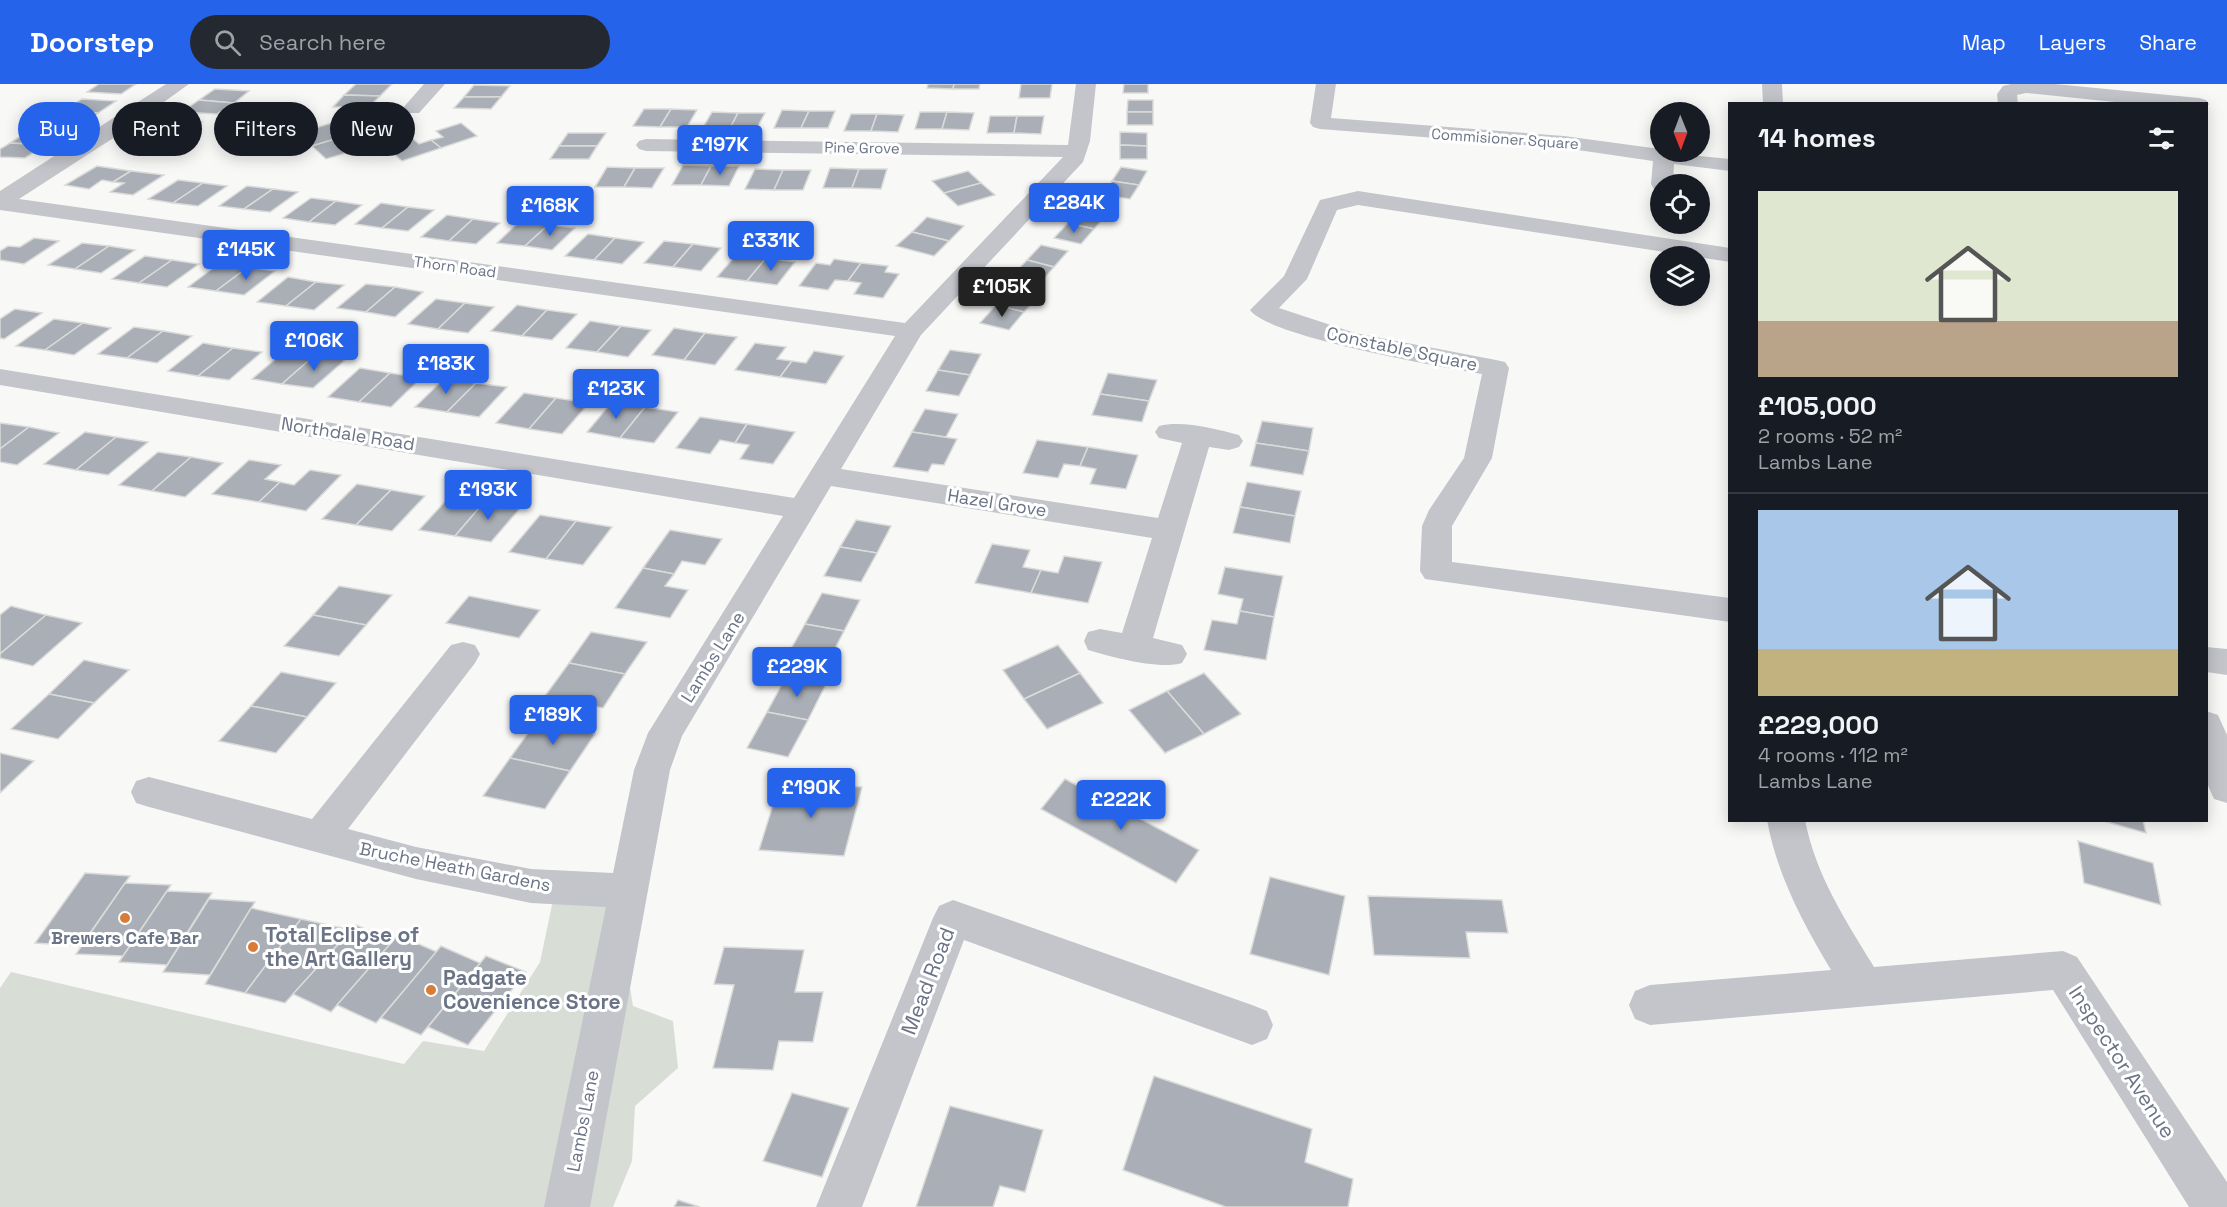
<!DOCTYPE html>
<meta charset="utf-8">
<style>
:root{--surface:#171b24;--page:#242831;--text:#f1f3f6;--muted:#9ea1a6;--line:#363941;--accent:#2563eb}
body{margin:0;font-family:"Space Grotesk",sans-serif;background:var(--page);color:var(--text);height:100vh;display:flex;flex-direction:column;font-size:22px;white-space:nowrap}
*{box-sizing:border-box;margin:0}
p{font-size:20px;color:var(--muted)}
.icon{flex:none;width:33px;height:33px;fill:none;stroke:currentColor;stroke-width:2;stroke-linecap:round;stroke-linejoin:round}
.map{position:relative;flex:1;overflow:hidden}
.sheet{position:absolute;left:1728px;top:18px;width:480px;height:720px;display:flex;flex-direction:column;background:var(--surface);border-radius:0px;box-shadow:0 3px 15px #0003}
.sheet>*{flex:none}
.banner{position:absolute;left:18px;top:18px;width:570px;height:54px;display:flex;gap:12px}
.needle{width:39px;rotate:179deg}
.controls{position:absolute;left:1650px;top:18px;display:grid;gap:12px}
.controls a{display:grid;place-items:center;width:60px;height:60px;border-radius:50%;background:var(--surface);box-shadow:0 3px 15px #0003;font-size:30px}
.price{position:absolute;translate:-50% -51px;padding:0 14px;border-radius:6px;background:var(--accent);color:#fff;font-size:20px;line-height:39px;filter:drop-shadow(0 2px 3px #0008)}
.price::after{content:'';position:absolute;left:50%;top:36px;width:18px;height:14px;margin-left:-9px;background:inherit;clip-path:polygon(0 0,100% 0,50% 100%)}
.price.current{background:#222;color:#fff}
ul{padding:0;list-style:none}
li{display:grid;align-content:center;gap:12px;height:318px;padding:0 30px}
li+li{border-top:2px solid var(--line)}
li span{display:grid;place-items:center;height:186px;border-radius:0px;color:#555}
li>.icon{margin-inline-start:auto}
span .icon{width:108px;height:108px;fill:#fffc;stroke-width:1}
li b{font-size:26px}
h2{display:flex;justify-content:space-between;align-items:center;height:72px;padding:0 30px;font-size:26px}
.pill{padding:0 21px;border-radius:27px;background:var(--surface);box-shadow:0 3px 15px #0003;font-size:21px;line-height:54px}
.pill.current{background:var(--accent);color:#fff}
header{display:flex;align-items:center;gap:36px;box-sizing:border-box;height:84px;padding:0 30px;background:var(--accent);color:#fff}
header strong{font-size:28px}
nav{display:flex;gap:33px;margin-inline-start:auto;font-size:21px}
.search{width:420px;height:54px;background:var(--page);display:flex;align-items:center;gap:15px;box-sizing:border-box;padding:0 21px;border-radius:33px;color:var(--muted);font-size:22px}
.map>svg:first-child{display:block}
</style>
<header>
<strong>Doorstep</strong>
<div class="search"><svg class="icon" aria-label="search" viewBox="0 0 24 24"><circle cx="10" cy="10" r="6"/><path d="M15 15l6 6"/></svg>Search here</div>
<nav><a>Map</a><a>Layers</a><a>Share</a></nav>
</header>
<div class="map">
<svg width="2227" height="1123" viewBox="0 0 2227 1123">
<rect width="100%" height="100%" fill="#f8f9f7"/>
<polygon fill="#d8ddd6" points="553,816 616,818 633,922 673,937 678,984 635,1022 632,1077 613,1123 0,1123 0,904 11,888 404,980 423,957 484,967 540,878"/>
<g fill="#aaafb7" stroke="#dadbd9" stroke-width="1.5">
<polygon points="99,0 136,0 121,10 87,8"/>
<polygon points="356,0 392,0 380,12 344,11"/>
<polygon points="928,0 954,0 953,5 927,4"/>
<polygon points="954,0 980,0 979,5 953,5"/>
<polygon points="1021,0 1052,0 1050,14 1019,14"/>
<polygon points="1124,0 1148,0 1148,9 1123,9"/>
<polygon points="474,1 510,2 501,13 464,13"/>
<polygon points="215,5 249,7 234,19 199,16"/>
<polygon points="344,11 380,12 369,23 333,23"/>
<polygon points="464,13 501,13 491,25 454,24"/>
<polygon points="82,15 116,17 98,29 64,27"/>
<polygon points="199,16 234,19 217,30 182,28"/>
<polygon points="1128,16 1153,16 1153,28 1127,28"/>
<polygon points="644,25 671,25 660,43 633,42"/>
<polygon points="671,25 697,26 687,43 660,43"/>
<polygon points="782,26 809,27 801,44 774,44"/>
<polygon points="64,27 98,29 80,41 45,39"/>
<polygon points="809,27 835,27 828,44 801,44"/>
<polygon points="712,28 738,29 729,46 702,45"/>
<polygon points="920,28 947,28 942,45 915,45"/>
<polygon points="947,28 974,29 969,46 942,45"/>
<rect x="1127" y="28" width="26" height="13"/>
<polygon points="738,29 765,29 756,46 729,46"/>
<polygon points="851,30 877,30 871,47 844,47"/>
<polygon points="877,30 904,31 898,48 871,47"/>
<polygon points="990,32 1017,32 1014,49 987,49"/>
<polygon points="1017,32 1044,32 1041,50 1014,49"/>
<polygon points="166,36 202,38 185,50 149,48"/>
<polygon points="338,37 348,46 331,51 335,55 312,62 299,49"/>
<polygon points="461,39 477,52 441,64 431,56 443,53 436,47"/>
<polygon points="30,46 64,48 45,61 10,59"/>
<polygon points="149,48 185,50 167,63 131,61"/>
<polygon points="1120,48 1147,49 1147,62 1120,61"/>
<polygon points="568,49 606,49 597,62 559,62"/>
<polygon points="357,54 366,63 326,75 312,62 335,55 339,59"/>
<polygon points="413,55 419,60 431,56 441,64 402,77 386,63"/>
<polygon points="10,59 45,61 25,74 0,73 0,65"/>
<polygon points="1120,61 1147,62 1147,75 1120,75"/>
<polygon points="559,62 597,62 589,75 550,75"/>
<polygon points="683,81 711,82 701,101 672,101"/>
<polygon points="97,82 131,87 113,98 102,96 89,105 65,101"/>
<polygon points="711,82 739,82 729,102 701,101"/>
<polygon points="607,83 635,84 624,103 595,103"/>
<polygon points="1121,83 1147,87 1139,101 1112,97"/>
<polygon points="635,84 664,84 652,104 624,103"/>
<polygon points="830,84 859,85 852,104 823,104"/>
<polygon points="755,85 783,86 774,106 745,105"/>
<polygon points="859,85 887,85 881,105 852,104"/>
<polygon points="783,86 811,86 803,106 774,106"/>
<polygon points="131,87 164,91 133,111 110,108 124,99 113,98"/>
<polygon points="968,87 981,99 944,109 932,97"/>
<polygon points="178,96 203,99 173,119 148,115"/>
<polygon points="1112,97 1139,101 1130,115 1103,111"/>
<polygon points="203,99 227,102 198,122 173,119"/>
<polygon points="981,99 995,111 958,122 944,109"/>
<polygon points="247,102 273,105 244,125 219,122"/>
<polygon points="273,105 298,108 270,128 244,125"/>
<polygon points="311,114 336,117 309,138 283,134"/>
<polygon points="336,117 362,121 335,141 309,138"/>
<polygon points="381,119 408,123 382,144 355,140"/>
<polygon points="408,123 434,126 408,147 382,144"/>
<polygon points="1081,125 1107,130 1094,145 1068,139"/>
<polygon points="447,131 473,135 449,157 421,153"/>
<polygon points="927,133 964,142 949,157 912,148"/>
<polygon points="473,135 500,139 476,160 449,157"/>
<polygon points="520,137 548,141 525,162 497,159"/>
<polygon points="1068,139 1094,145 1081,160 1054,154"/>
<polygon points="548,141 575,144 552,166 525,162"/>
<polygon points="912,148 949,157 934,172 896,162"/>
<polygon points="588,150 615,154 594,176 565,172"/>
<polygon points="34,154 59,157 24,180 0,176 0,167 8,162 20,163"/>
<polygon points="615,154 644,158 622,180 594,176"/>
<polygon points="664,157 693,160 673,183 644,179"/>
<polygon points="82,159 109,162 75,185 48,181"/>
<polygon points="693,160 721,164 701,187 673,183"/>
<polygon points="1041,161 1068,167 1054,183 1027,176"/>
<polygon points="109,162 135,166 101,189 75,185"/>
<polygon points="737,170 766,174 747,197 717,193"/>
<polygon points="145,172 172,176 139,199 112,195"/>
<polygon points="766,174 795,178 777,201 747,197"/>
<polygon points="834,175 861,179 848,197 835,196 828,206 799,202 816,179 830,181"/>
<polygon points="172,176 199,180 167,203 139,199"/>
<polygon points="1027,176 1054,183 1040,199 1012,192"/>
<polygon points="220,179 248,183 216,207 188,203"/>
<polygon points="861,179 888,182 885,188 899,190 883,214 854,210 861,199 848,197"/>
<polygon points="248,183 275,187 244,211 216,207"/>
<polygon points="288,193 316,198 286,222 257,218"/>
<polygon points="316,198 344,201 314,226 286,222"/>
<polygon points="366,200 395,203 366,228 337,224"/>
<polygon points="395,203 423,208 395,233 366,228"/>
<polygon points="1012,204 1040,211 1024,228 996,221"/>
<polygon points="436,215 465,219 438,245 408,240"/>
<polygon points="465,219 494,223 468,249 438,245"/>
<polygon points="517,221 547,226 522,252 491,247"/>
<polygon points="996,221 1024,228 1009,246 980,239"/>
<polygon points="15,225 42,229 4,255 0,254 0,235"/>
<polygon points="547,226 577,230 552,256 522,252"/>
<polygon points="54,235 83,239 45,266 16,262"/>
<polygon points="590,237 621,242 597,268 566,264"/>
<polygon points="83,239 111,244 74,271 45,266"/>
<polygon points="621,242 651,246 628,273 597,268"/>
<polygon points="134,243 163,247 127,274 98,270"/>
<polygon points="674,244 705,249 684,276 652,271"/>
<polygon points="163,247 192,252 157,279 127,274"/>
<polygon points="705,249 737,253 715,281 684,276"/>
<polygon points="203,259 233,264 198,292 168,287"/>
<polygon points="755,259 786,263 777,275 792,277 780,293 735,286"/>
<polygon points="233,264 262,268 229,296 198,292"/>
<polygon points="950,266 981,270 970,291 938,286"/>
<polygon points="285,267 315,271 282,300 252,295"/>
<polygon points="814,267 844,272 826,300 780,293 792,277 806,279"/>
<polygon points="315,271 345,276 313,304 282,300"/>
<polygon points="360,284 390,289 359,318 328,313"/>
<polygon points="938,286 970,291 959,312 926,307"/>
<polygon points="390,289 421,294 391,323 359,318"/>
<polygon points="1108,289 1157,296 1149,317 1100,310"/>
<polygon points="445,294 476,299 447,328 415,323"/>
<polygon points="476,299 507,303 479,333 447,328"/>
<polygon points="524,309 556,314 529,345 496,339"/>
<polygon points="1100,310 1149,317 1142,338 1092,331"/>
<polygon points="556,314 589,319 562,350 529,345"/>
<polygon points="612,318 645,323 620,354 587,348"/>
<polygon points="645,323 678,328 654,359 620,354"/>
<polygon points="925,325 958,330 946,353 912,348"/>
<polygon points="700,333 747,340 735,359 720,356 710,370 676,364"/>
<polygon points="1262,337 1313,344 1309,367 1256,359"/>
<polygon points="0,339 29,343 0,365"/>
<polygon points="747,340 795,348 773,380 740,375 749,361 735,359"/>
<polygon points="29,343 59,349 17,381 0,378 0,365"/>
<polygon points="85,348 116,353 76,386 44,380"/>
<polygon points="912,348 957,355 944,381 932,380 928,388 893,383"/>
<polygon points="116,353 148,358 108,391 76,386"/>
<polygon points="1037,356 1088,363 1080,382 1064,380 1058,394 1023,389"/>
<polygon points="1256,359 1309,367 1303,391 1250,382"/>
<polygon points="1088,363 1138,371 1126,405 1090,400 1096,385 1080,382"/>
<polygon points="158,368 191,373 152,407 119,401"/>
<polygon points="191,373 223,379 185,413 152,407"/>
<polygon points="249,376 281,381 265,395 280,398 259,418 212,410"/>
<polygon points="310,386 341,391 306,427 259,418 280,398 294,401"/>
<polygon points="1247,398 1301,407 1295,432 1240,423"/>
<polygon points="357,400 391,406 356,441 322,435"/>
<polygon points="391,406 425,412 392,447 356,441"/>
<polygon points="452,410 486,416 455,452 419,446"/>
<polygon points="486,416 522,422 491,458 455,452"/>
<polygon points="1240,423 1295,432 1290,459 1233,449"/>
<polygon points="540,431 576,437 546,475 509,468"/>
<polygon points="856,436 891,442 877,469 840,463"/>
<polygon points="576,437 612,443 583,481 546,475"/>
<polygon points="670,446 722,455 705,481 682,477 674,490 643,484"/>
<polygon points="992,460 1030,466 1023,483 1041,486 1031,509 975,499"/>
<polygon points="840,463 877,469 861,498 824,492"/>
<polygon points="1064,472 1102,478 1088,519 1031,509 1041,486 1058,489"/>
<polygon points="1225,483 1283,492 1274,533 1240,527 1243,515 1218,510"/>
<polygon points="643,484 674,490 665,502 688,506 670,534 615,524"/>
<polygon points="339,502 392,511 366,541 313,531"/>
<polygon points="822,509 860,516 844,547 805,540"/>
<polygon points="469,512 540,526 519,554 446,539"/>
<polygon points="11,522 46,531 0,570 0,531"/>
<polygon points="1240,527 1274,533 1266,576 1204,566 1212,536 1237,540"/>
<polygon points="46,531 82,539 33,582 0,574 0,570"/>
<polygon points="313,531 366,541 339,572 284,562"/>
<polygon points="805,540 844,547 827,580 787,572"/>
<polygon points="591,548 647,558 625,590 569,579"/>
<polygon points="1058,561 1080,589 1024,615 1003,586"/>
<polygon points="84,576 129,586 94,619 49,610"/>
<polygon points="569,579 625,590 603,624 545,612"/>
<polygon points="281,588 336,599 307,633 251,622"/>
<polygon points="1080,589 1103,619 1047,645 1024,615"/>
<polygon points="1204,589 1241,630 1204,650 1167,607"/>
<polygon points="786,593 826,600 808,636 767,628"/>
<polygon points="1167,607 1204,650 1165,669 1129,626"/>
<polygon points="49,610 94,619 58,655 11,645"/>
<polygon points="251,622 307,633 276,669 219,657"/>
<polygon points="767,628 808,636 788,673 747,664"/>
<polygon points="536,638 595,650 570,687 510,674"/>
<polygon points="0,669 34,677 0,709"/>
<polygon points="510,674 570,687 545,725 483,712"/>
<polygon points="1065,695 1199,766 1176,799 1041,725"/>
<polygon points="780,698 862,703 844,772 759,766"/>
<polygon points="2100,736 2143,736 2146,749"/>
<polygon points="2078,757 2153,779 2161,821 2084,799"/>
<polygon points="85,789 130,792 81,862 35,859"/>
<polygon points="1270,793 1345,812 1329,891 1250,870"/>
<polygon points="125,799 171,801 123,872 76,870"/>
<polygon points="167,807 212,809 167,881 119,878"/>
<polygon points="1368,812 1502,816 1508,849 1466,848 1470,874 1374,871"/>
<polygon points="209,815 255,818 210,891 163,888"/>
<polygon points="251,824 301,835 245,909 205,900"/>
<polygon points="301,835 351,846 285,919 245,909"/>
<polygon points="356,841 393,857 331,928 293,910"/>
<polygon points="398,851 437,868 376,939 337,921"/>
<polygon points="441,862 480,879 421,951 381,934"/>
<polygon points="724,863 804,866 795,908 823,908 813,958 779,957 773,986 713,984 734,901 714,900"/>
<polygon points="486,872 526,888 468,961 428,943"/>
<polygon points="1154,992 1312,1045 1305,1078 1353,1095 1348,1123 1226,1123 1123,1086"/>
<polygon points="792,1009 849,1024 822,1093 763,1077"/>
<polygon points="950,1022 1043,1046 1025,1108 1000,1102 993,1123 916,1123"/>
<polygon points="678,1116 700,1123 674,1123"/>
</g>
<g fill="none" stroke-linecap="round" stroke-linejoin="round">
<g fill="#c3c5ca" fill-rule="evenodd">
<path d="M 166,0 L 189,0 L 118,51 L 19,115 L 905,239 L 1063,73 L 646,67 L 639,65 L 636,61 L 639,57 L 646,55 L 1068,61 L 1076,0 L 1096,0 L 1090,57 L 1083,78 L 921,251 L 841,385 L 1158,434 L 1182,359 L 1159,354 L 1155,348 L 1159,342 C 1182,336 1216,345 1239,351 L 1243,357 L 1239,363 L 1229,366 L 1209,363 L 1153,554 L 1182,561 L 1187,570 L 1182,579 C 1159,586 1112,573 1088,566 L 1084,557 L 1088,548 L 1100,545 L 1122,549 L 1152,454 L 831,402 L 682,652 L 670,686 L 590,1123 L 544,1123 L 606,823 L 531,819 L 416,795 L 149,723 L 136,719 L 131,708 L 136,697 L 149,693 L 312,735 L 451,561 L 463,558 L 475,561 L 480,570 L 475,579 L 348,745 L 416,763 L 531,785 L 613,789 L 634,686 L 648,649 L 783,432 L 0,301 L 0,285 L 794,414 L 895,252 L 0,126 L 0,107 Z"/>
<polygon points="424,0 445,0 419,29 405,29 402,25"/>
<polygon points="1316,0 1336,0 1331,34 1564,52 1660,65 1660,68 1730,75 1730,87 1674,80 1673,100 1660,100 1660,106 1654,105 1651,100 1653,77 1564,64 1320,45 1313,43 1310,39"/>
<polygon points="1762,0 1782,0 1783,20 1763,20"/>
<polygon points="2011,0 2055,0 2199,14 2206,16 2209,20 2206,24 2206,20 2134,20 2026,9 2017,11 2018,20 1998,20 1997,10 2003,2"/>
<path d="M 1358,107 L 1730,164 L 1730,178 L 1358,121 L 1337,126 L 1307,195 L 1279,224 L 1355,249 L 1496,276 L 1505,278 L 1509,284 L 1492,374 L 1452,442 L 1452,478 L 1730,514 L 1730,538 L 1425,495 L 1420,487 L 1422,442 L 1429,426 L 1464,374 L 1482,290 C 1443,283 1269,253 1250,226 L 1284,192 L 1320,116 Z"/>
<polygon points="2206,563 2227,565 2227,591 2206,588"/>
<polygon points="2206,627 2218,631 2227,651 2227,719 2214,715 2206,697"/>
<path d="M 1767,736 L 1805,736 C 1816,792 1845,835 1874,883 L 2063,867 L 2077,873 L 2227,1098 L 2227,1123 L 2189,1123 L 2053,906 L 1650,941 L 1635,935 L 1629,921 L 1635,907 L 1650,901 L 1831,886 C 1803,839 1777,791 1767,736 Z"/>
<polygon points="953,816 1252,921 1267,927 1273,941 1267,955 1252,961 964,856 862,1123 816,1123 933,834 939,822"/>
</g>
</g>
<g fill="#d87c38" stroke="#fff" stroke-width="2">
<circle cx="125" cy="834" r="6"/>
<circle cx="253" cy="863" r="6"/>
<circle cx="431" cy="906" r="6"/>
</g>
<g text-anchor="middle" stroke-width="6" stroke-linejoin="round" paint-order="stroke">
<g font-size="15" fill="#6a7486" stroke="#fff">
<text transform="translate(1505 55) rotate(4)" y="5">Commisioner Square</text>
<text transform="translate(862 64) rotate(1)" y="5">Pine Grove</text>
<text transform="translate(455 183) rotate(8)" y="5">Thorn Road</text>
</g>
<g font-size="18" fill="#6a7486" stroke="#fff">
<text transform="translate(1402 265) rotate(12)" y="6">Constable Square</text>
<text transform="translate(348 350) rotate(9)" y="6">Northdale Road</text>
<text transform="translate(997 419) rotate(9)" y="6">Hazel Grove</text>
<text transform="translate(713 573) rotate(-58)" y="6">Lambs Lane</text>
<text transform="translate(455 783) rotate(11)" y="6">Bruche Heath Gardens</text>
<text transform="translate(583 1037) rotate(-79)" y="6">Lambs Lane</text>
</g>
<g font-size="18" font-weight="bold" fill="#6a7486" stroke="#fff">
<text x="125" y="860">Brewers Cafe Bar</text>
</g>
<g font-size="21" font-weight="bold" fill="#6a7486" stroke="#fff" text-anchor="start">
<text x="265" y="858">Total Eclipse of<tspan x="265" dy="24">the Art Gallery</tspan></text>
<text x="443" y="901">Padgate<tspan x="443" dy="24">Covenience Store</tspan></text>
</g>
<g font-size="21" fill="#6a7486" stroke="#fff">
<text transform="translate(928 897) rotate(-69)" y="7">Mead Road</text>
<text transform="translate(2122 978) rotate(57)" y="7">Inspector Avenue</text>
</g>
</g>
</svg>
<div class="controls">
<a><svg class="needle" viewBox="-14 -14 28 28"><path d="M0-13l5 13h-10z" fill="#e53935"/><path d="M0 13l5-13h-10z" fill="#9ea1a6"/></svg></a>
<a><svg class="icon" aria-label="locate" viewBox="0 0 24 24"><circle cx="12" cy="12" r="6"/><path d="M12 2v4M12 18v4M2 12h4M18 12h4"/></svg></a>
<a><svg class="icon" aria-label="layers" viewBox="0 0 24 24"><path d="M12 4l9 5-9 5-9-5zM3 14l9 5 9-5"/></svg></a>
</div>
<b class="price" style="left:720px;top:92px">£197K</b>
<b class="price" style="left:1074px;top:150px">£284K</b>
<b class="price" style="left:550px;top:153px">£168K</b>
<b class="price" style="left:771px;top:188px">£331K</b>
<b class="price" style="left:246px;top:197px">£145K</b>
<b class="price current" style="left:1002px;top:234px">£105K</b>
<b class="price" style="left:314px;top:288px">£106K</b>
<b class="price" style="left:446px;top:311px">£183K</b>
<b class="price" style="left:616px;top:336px">£123K</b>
<b class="price" style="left:488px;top:437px">£193K</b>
<b class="price" style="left:797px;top:614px">£229K</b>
<b class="price" style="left:553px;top:662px">£189K</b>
<b class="price" style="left:811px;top:735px">£190K</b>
<b class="price" style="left:1121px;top:747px">£222K</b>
<div class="banner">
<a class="pill current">Buy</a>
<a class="pill">Rent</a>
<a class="pill">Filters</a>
<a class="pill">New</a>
</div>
<section class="sheet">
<h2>14 homes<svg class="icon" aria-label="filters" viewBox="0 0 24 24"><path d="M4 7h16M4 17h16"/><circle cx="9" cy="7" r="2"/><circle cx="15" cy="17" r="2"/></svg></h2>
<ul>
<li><span style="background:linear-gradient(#dfe7d0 70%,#b9a48a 0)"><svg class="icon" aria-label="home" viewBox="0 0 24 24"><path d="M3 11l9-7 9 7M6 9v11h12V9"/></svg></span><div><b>£105,000</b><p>2 rooms · 52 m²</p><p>Lambs Lane</p></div></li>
<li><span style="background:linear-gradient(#a9c7e8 75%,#c2b280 0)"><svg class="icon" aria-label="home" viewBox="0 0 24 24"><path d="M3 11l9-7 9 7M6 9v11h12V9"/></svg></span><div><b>£229,000</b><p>4 rooms · 112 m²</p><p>Lambs Lane</p></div></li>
</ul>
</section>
</div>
